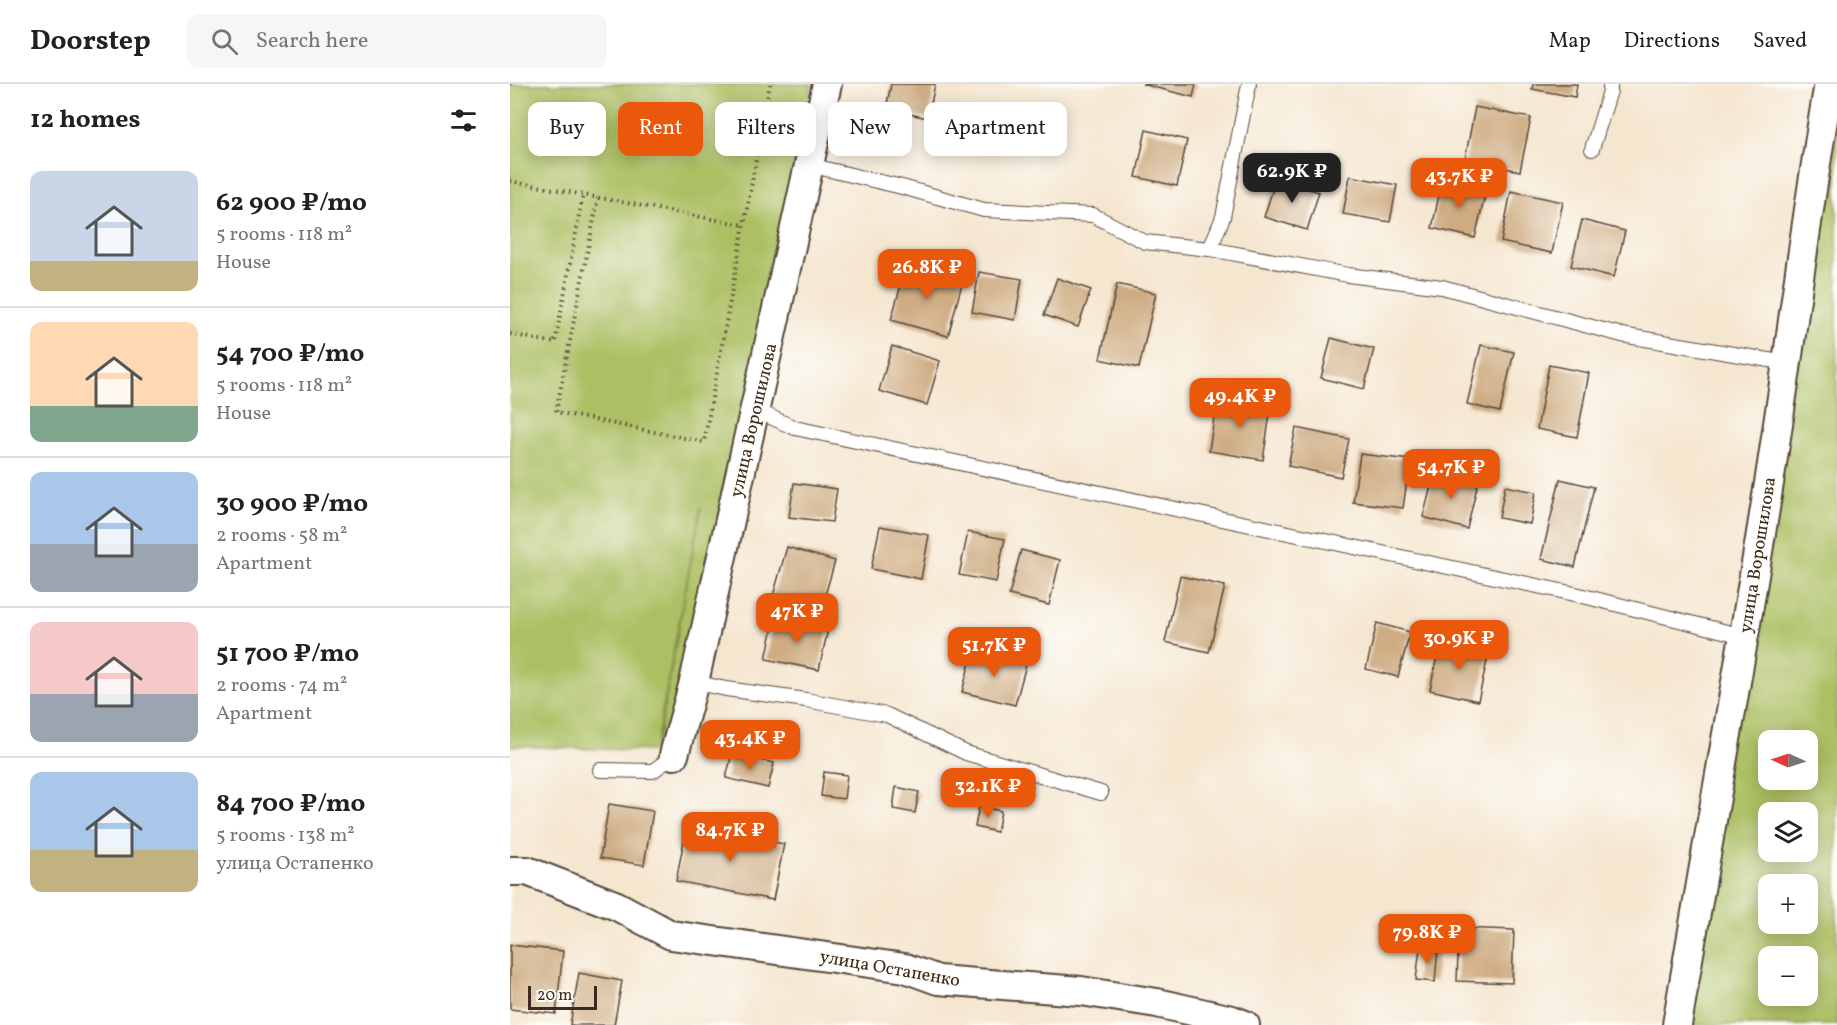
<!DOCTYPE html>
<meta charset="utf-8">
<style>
:root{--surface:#fff;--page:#f6f6f6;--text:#202124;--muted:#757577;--line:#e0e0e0;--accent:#ea580c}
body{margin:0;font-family:Vollkorn,serif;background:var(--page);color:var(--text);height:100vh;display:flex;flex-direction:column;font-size:22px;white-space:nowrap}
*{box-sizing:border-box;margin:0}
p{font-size:20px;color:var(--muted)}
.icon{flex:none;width:33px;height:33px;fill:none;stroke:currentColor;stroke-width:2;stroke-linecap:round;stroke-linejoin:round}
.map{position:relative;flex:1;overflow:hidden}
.panel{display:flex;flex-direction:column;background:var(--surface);width:510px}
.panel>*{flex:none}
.guide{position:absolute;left:18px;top:18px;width:570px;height:54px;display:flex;gap:12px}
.needle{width:39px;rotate:273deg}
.controls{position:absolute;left:1248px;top:646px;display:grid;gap:12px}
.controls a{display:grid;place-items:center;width:60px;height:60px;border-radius:12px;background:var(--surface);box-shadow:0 3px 15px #0003;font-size:30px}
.scale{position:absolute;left:18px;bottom:15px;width:69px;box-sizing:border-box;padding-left:6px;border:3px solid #3b2a1e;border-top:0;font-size:16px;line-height:21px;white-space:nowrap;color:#3b2a1e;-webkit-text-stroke:4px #fdfcf7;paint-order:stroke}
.price{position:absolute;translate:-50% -51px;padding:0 14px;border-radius:12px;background:var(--accent);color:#fff;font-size:20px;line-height:39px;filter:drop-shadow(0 2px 3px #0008)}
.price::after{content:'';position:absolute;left:50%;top:36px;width:18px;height:14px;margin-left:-9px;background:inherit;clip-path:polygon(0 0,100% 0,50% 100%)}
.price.on{background:#222;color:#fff}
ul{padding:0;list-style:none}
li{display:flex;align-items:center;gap:18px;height:150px;padding:0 30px}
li+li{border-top:2px solid var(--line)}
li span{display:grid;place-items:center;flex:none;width:168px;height:120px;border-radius:12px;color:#555}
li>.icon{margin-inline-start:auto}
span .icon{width:72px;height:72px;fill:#fffc;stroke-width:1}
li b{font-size:26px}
h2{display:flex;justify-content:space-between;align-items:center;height:72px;padding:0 30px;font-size:26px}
.tag{padding:0 21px;border-radius:12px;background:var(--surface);box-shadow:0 3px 15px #0003;font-size:21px;line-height:54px}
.tag.on{background:var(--accent);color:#fff}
header{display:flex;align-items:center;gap:36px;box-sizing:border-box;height:84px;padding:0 30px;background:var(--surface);border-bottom:2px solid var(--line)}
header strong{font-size:28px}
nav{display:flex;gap:33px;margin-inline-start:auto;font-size:21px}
.search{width:420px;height:54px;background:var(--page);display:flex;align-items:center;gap:15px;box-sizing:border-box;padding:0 21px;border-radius:12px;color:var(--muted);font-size:22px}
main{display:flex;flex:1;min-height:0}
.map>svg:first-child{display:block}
</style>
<header>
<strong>Doorstep</strong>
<div class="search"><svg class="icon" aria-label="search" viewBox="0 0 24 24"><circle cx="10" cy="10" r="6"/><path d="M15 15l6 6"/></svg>Search here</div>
<nav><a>Map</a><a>Directions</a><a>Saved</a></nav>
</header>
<main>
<section class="panel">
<h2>12 homes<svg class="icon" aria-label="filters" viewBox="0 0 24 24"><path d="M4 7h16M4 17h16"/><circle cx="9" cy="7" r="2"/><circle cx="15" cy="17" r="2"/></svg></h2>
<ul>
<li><span style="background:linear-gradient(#c9d6e8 75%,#c2b280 0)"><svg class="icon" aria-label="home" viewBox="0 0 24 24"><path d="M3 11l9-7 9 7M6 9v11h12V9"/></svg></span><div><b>62 900 ₽/mo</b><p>5 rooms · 118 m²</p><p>House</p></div></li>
<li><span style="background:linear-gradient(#ffd9b3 70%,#7fa58c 0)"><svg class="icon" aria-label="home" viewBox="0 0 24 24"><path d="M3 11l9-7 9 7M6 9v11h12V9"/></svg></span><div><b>54 700 ₽/mo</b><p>5 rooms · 118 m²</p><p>House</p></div></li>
<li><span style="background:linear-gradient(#a9c7e8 60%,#9aa5b1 0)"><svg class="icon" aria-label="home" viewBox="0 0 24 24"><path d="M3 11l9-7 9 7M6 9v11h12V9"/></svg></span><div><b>30 900 ₽/mo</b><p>2 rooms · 58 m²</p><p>Apartment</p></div></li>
<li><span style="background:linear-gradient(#f6c9c9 60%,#9aa5b1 0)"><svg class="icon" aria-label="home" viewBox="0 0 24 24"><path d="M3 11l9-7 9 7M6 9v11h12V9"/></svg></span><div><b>51 700 ₽/mo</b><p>2 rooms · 74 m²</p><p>Apartment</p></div></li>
<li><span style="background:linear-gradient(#a9c7e8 65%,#c2b280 0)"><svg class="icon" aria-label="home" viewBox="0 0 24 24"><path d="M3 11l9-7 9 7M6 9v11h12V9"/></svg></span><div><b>84 700 ₽/mo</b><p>5 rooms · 138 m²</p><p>улица Остапенко</p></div></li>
</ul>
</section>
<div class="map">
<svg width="1327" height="941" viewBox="0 0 1327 941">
<rect width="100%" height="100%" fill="#fdfcf7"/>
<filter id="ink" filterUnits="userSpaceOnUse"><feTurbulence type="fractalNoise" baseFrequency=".0167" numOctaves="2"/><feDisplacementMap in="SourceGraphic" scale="12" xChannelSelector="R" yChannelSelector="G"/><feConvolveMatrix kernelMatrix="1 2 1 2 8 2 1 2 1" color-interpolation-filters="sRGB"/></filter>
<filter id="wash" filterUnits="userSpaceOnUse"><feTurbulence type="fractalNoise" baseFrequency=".008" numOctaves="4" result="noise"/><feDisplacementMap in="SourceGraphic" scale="24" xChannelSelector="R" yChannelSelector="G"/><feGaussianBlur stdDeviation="1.35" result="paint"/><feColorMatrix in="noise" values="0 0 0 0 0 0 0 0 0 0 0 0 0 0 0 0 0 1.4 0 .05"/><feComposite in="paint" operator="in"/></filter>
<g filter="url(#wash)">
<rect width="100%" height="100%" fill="#f5e6d0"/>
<g fill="#acbf63" stroke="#747440" stroke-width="1.5" fill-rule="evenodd">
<polygon points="0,0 302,0 164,671 146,667 191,423 145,667 0,662"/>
<path d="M 1327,0 L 1327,941 L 1167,941 ZM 1258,657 L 1298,657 L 1298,696 L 1258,696 ZM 1258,729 L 1298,729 L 1298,768 L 1258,768 ZM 1258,801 L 1298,801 L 1298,840 L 1258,840 ZM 1258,873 L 1298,873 L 1298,912 L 1258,912 Z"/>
</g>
<g id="blocks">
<g fill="#ceab81">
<polygon points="381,0 425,0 418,34 376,25"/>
<polygon points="632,0 686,0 683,13"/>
<polygon points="1023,0 1067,0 1065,13 1022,5"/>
<polygon points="965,23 1021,34 1010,87 955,76"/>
<polygon points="636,46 677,56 667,102 626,93"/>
<polygon points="840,92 887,101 880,138 833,130"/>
<polygon points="766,95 809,108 797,146 754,133"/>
<polygon points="932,97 976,107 965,154 922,144"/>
<polygon points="1001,107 1053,118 1042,169 991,158"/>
<polygon points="1072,136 1115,147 1104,193 1061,182"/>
<polygon points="397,180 453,196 438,252 381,236"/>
<polygon points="469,188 512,195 505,236 462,228"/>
<polygon points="547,194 581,206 568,243 534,231"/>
<polygon points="607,200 646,209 629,284 590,275"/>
<polygon points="821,254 864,265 854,305 811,294"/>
<polygon points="971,261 1004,268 990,328 957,320"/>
<polygon points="382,262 430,277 417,321 369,307"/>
<polygon points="1039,281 1079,289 1067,353 1027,345"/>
<polygon points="707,314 761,323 753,376 699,367"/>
<polygon points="786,344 839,355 831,393 778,382"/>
<polygon points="850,370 900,376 893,424 843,418"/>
<polygon points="925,387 968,398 957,445 913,433"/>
<polygon points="1050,395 1084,403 1065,483 1031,475"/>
<polygon points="284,399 327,405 322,438 279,433"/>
<polygon points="995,402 1026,408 1020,440 989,434"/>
<polygon points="370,442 419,451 411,495 361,485"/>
<polygon points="458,448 495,455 486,498 449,491"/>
<polygon points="277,463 325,477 311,525 263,512"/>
<polygon points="511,466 550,476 539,521 499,511"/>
<polygon points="670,492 715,502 699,568 655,558"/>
<polygon points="265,534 318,545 309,586 256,575"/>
<polygon points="867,539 900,548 888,593 856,585"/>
<polygon points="930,557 979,568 968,617 920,606"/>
<polygon points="463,567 516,581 505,621 452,608"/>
<polygon points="222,670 264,679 258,704 216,694"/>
<polygon points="314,688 337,691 334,715 311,712"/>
<polygon points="386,703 409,708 405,729 383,725"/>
<polygon points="99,720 143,727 134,781 90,774"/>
<polygon points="469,722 491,727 487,748 465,743"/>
<polygon points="177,741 274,760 263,816 166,797"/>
<polygon points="949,844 1004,846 1002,899 947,897"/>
<polygon points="0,861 53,867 46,930 0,925"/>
<polygon points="910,864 928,865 925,898 906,896"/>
<polygon points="69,889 112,897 104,941 60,941"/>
</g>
</g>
</g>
<g filter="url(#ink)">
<use href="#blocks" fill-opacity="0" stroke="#574639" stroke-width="1.5"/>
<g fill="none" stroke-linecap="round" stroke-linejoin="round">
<g stroke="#574639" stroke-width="16">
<g id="service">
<polyline points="1082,65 1100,7 1100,0"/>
<polyline points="299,81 392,103 474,126 583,131 635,158 700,165 838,191 932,203 1112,251 1277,279"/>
<polyline points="700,165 713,133 739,0"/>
<polyline points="245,326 285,344 1065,510 1233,552"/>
<polyline points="184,598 216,605 296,616 377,631 456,669 591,709"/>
<polyline points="90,686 143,687 164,671"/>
</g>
</g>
<g stroke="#574639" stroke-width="32">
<g id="minor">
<polyline points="164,671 184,598 317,0"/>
<polyline points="0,787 17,787 107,822 161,851 395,884 428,896 571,907 647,919 722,936 735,941"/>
<path d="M 1167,941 C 1196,765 1229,589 1257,412 C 1279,275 1295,137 1319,0"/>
</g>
</g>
<g stroke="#574639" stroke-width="4" stroke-dasharray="1.5 4.5" stroke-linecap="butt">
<polyline points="0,1 0,0"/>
<polyline points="0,97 234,141"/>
<polyline points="88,114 46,328 194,358 260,0"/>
<polyline points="0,250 45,259 73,111"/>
</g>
<use href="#service" stroke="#fff" stroke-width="14"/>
<use href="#minor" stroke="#fff" stroke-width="28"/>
</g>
</g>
<g text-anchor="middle" stroke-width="4.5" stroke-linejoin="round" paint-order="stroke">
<g font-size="18" fill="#3b2a1e" stroke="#fdfcf7">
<text transform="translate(243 336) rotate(-77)" y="6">улица Ворошилова</text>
<text transform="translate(1247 471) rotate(-81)" y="6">улица Ворошилова</text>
<text transform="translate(380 884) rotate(10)" y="6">улица Остапенко</text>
</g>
</g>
</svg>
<div class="controls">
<a><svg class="needle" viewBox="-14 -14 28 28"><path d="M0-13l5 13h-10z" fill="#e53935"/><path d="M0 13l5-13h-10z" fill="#757577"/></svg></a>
<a><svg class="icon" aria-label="layers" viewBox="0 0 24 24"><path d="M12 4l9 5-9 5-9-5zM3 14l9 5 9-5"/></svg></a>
<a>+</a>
<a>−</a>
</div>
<div class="scale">20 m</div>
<b class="price on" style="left:782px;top:120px">62.9K ₽</b>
<b class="price" style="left:949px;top:125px">43.7K ₽</b>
<b class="price" style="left:417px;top:216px">26.8K ₽</b>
<b class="price" style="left:730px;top:345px">49.4K ₽</b>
<b class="price" style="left:941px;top:416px">54.7K ₽</b>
<b class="price" style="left:287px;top:560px">47K ₽</b>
<b class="price" style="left:949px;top:587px">30.9K ₽</b>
<b class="price" style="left:484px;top:594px">51.7K ₽</b>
<b class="price" style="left:240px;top:687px">43.4K ₽</b>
<b class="price" style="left:478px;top:735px">32.1K ₽</b>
<b class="price" style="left:220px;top:779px">84.7K ₽</b>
<b class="price" style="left:917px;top:881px">79.8K ₽</b>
<div class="guide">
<a class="tag">Buy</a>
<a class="tag on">Rent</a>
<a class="tag">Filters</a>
<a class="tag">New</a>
<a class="tag">Apartment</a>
</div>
</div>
</main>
